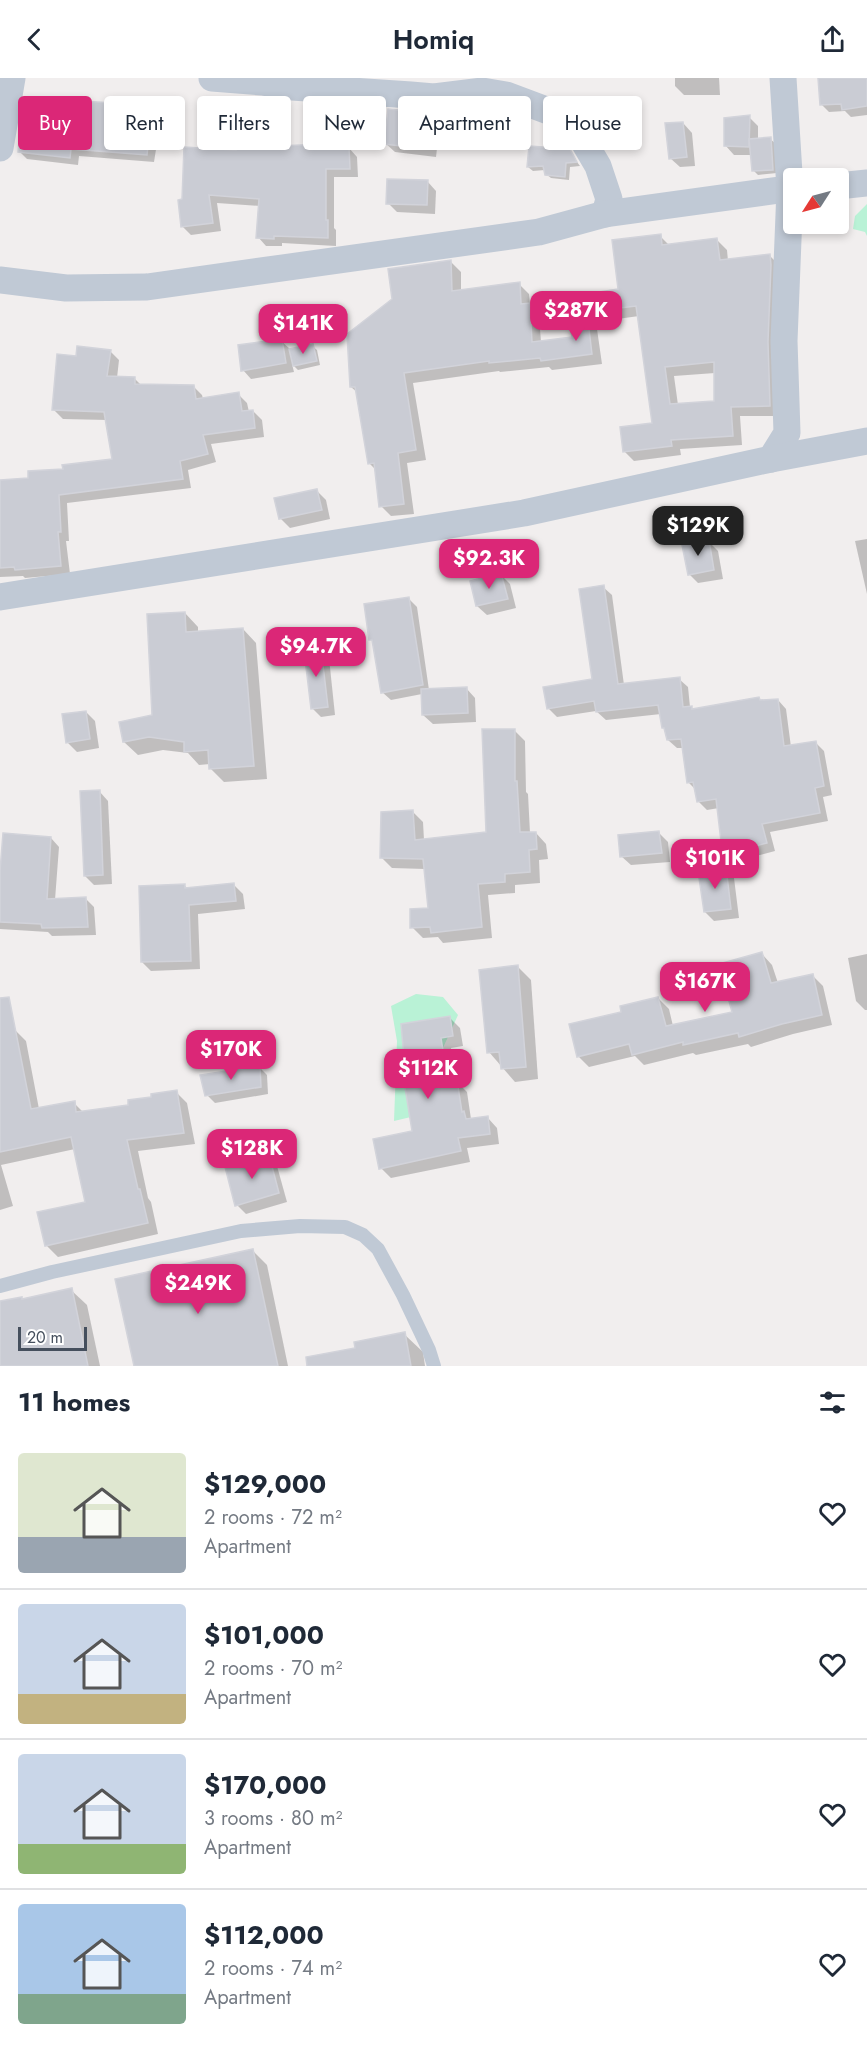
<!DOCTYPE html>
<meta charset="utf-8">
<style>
:root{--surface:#fff;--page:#f2f2f3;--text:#1f2937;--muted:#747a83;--line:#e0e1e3;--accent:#db2777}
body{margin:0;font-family:Jost,sans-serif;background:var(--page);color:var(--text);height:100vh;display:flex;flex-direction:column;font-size:22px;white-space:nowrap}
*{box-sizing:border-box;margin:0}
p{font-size:20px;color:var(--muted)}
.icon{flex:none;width:33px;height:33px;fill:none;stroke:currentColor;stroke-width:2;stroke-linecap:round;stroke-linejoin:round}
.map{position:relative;height:1288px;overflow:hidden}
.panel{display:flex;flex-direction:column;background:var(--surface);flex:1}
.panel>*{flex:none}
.banner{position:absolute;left:18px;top:18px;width:831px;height:54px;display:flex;gap:12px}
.needle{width:39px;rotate:234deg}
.fabs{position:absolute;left:783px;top:90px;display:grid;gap:12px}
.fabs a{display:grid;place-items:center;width:66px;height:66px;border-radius:6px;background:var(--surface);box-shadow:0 3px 9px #0003;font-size:30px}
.scale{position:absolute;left:18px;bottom:15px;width:69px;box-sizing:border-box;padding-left:6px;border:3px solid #454f5d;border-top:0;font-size:16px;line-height:21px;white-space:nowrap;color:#454f5d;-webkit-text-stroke:4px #fff;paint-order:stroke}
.price{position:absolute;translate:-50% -51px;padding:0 14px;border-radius:12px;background:var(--accent);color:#fff;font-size:20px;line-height:39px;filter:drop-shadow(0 2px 3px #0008)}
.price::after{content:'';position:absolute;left:50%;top:36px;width:18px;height:14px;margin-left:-9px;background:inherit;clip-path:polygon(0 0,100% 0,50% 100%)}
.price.selected{background:#222;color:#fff}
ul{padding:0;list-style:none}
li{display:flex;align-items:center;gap:18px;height:150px;padding:0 18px}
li+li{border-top:2px solid var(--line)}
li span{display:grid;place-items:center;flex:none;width:168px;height:120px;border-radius:6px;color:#555}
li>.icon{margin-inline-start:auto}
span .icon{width:72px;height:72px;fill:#fffc;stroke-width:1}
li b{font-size:26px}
h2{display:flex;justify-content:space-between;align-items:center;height:72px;padding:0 18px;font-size:26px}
.pill{padding:0 21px;border-radius:6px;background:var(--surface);box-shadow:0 3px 9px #0003;font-size:21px;line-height:54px}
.pill.selected{background:var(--accent);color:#fff}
header{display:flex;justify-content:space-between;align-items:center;height:78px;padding:0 18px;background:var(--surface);font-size:27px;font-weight:600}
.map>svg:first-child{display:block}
</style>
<header><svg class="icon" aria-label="back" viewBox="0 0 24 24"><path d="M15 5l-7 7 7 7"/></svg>Homiq<svg class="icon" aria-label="share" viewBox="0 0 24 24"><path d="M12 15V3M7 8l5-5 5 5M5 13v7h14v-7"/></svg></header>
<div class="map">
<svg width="867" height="1288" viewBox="0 0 867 1288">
<rect width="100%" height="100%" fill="#f1eeee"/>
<g fill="#b9f2d6">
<polygon points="867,126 867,158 865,154 853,151 855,138"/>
<polygon points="416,916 443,919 458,937 442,972 449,1030 394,1043 397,963 391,928"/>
</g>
<g fill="#0003" fill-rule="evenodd">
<polygon points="675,0 719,0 720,17 684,17 675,8"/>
<polygon points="820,0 867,0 867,37 851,39 845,33 829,34 821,26"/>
<polygon points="154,23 162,31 161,59 158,59 154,84 79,78 78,87 27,81 19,73 132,28"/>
<polygon points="278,35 287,44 286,69 323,68 326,70 349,70 357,79 358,99 334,99 334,150 336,152 336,168 282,165 282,168 266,168 258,159 260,128 217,125 221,153 191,157 182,148 184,123"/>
<polygon points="430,36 440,45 436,79 395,74 385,65"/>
<polygon points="627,36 631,40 632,68 614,68 610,64"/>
<polygon points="749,39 758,48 758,62 770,61 775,65 777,95 758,97 754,93 752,77 734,77 725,67"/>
<polygon points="683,45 692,55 695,88 680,89 670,80"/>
<polygon points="569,73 580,88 570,89 569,102 551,100 546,96 545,92 533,93 528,89"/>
<polygon points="427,103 436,113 435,136 397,134 388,125"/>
<path d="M 660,158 L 670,168 L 717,162 L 727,172 L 728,183 L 769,177 L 779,187 L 780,338 L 740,338 L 742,367 L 680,371 L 681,377 L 634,383 L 624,373 L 653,347 L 639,238 L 596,244 L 602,286 L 552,292 L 549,289 L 500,294 L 499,293 L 413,305 L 426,382 L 407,385 L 414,436 L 391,438 L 381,428 L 376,392 L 369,385 L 358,315 L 351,309 L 451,184 L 461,194 L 461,214 L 519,206 L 529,216 L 530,228 L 541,239 L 620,212 ZM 539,237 L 551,249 L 572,247 L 574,260 L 541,264 ZM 715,295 L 716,324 L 678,327 L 674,298 Z"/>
<polygon points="281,263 290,271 312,268 317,272 320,287 298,292 292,286 294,294 251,301 243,292"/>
<polygon points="110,273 119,282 117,300 134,300 142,308 193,308 202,317 203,321 238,316 247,325 249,334 253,333 262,342 264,359 211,366 216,384 188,392 191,410 67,425 69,463 66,463 70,496 25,500 23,498 0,499 0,404 12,404 114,382 107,342 63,341 54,332 77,280"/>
<polygon points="317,413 326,422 330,441 290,450 281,441 276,421"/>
<polygon points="867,461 867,516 855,463"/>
<polygon points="709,464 718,473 723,501 698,505 689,496"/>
<polygon points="501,497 510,506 516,530 487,537 477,528"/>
<polygon points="603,509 612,517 624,607 679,601 688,609 690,629 694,632 759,620 762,624 778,622 786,631 791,669 815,664 824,673 832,717 823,719 828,743 770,754 775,773 760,777 732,780 723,772 719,730 707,732 698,723 696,712 688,704 684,670 677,670 668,662 661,636 606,642 596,633 557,639 549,631 594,602"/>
<polygon points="409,521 417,529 429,612 466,610 475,620 476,644 433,646 423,637 422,616 391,622 382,614 374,564 371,561"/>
<polygon points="185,535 198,549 198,554 243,551 256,565 267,701 224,704 211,691 210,686 199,687 188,675 163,672 138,677 124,664 120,645 154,638"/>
<polygon points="320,572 329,580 335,637 321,639 313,631"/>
<polygon points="86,634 95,643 99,670 77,674 67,664"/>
<polygon points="514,652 525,663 526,714 528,716 530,755 536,755 546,766 548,781 539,782 540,805 515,807 515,815 488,817 492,860 443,865 438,859 423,860 412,849 430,832 425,791 392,790 381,779 412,733 423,744 424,762 487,756"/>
<polygon points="99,713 108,723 112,806 94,807 85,798"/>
<polygon points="659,755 668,764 670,784 631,787 621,778"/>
<polygon points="51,760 59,769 55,822 85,820 94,829 96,857 52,858 48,854 0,851 0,815"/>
<polygon points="725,790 734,800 739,840 714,843 705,834"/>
<polygon points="184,807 188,811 234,807 243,816 245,831 198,836 200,891 151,893 142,884"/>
<polygon points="762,876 772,887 778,905 812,897 823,908 832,947 793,956 751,969 748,966 696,977 693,975 644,987 635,978 589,989 578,978 623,935 658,920 669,931 673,948 734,935"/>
<polygon points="867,876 867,932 865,932 856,923 848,880"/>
<polygon points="518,889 531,902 538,1001 515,1004 489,974"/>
<polygon points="450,940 460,950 463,968 451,970 456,1003 467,1014 471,1041 487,1039 497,1050 499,1066 467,1070 470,1084 391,1100 381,1090 414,1054 404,992"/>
<polygon points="15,952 26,963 39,1031 74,1025 83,1034 130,1028 176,1014 187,1025 195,1066 138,1073 148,1120 151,1124 158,1156 58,1179 47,1168 39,1135 87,1125 75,1071 1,1087 13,1128 0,1132 0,954"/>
<polygon points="259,989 267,997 268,1016 215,1025 207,1017"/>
<polygon points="268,1079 277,1088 287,1124 246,1136 237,1127"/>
<polygon points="253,1173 267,1187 288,1288 135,1288 116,1202"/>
<polygon points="71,1212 87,1227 100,1288 0,1288 0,1225"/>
<polygon points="404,1256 423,1274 425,1288 333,1288 331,1276 357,1271"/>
</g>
<g fill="#caccd4" stroke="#d2d3da" stroke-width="1.5" fill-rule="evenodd">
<polygon points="818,0 867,0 867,28 842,32 841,26 820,27"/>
<polygon points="131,21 155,21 154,52 150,52 147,77 71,71 70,80 18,74 21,41 81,47 82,23 130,26"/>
<polygon points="239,30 279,34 278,68 324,66 324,69 349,69 350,91 326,91 326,142 328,142 328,160 274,158 274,161 256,160 259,121 209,117 213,145 181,149 178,122 182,121 184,69 236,72"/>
<polygon points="388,31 431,35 427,71 384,66"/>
<rect x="608" y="35" width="20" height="29"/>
<polygon points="750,37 749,69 724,68 724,40"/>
<polygon points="683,44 687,79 669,81 665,45"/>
<polygon points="771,59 773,92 752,93 749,61"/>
<polygon points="529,68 570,71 577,84 566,85 565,99 545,97 543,88 527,89"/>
<polygon points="387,101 428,102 427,127 386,126"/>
<path d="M 661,156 L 662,167 L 717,160 L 720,182 L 770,176 L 771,187 L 768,264 L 770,328 L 731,329 L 733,358 L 671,362 L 672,368 L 623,374 L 620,349 L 652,345 L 636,228 L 587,234 L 592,276 L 541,283 L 540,280 L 489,285 L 489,283 L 404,295 L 416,372 L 398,375 L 404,426 L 379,429 L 374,385 L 368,386 L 355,309 L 350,309 L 347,256 L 392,221 L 388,191 L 451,182 L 452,213 L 520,204 L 521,226 L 530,225 L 532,264 L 572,259 L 568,236 L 540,240 L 537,224 L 618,211 L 612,162 ZM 714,284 L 714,323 L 670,326 L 665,289 Z"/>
<polygon points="282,261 286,285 241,293 238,267"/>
<polygon points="313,266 317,283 293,288 289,271"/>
<polygon points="77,268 111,272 107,298 135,299 135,306 194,307 196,321 239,314 242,333 253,332 255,350 203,357 208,376 180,383 183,401 59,417 61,454 58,454 61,488 15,492 14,489 0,490 0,402 28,400 28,393 63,391 62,387 112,381 104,334 52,332 57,276 76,278"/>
<polygon points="317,411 322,432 279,441 274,420"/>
<polygon points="709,462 714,492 688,497 682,467"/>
<polygon points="501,495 508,521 476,528 470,503"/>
<polygon points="604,507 618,606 680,599 683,629 692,628 692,631 759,619 760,622 778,621 784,668 816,663 824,708 815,710 820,735 762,746 767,765 752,769 722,772 716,721 697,724 693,704 687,705 681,661 667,662 664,650 662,650 658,627 596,634 594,623 547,631 543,609 592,601 579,511"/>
<polygon points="409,519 423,607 381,615 372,562 369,562 364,526"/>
<polygon points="185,534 186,554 243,550 254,688 209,691 208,672 184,674 184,664 149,659 123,664 119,644 152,637 147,536"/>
<polygon points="321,570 328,629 311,631 304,572"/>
<polygon points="467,609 468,635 422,637 421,611"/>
<polygon points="86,633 90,661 66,665 62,636"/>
<polygon points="482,651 515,651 515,703 517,703 520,754 536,754 537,771 529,772 530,794 505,796 505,804 478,806 482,849 431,855 430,849 410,850 410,831 428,830 423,781 380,780 381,734 413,732 415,762 486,754"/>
<polygon points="100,712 103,797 84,798 80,713"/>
<polygon points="659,753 662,775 620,779 618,757"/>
<polygon points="3,755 51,759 47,821 86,819 88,849 42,850 41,846 0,844 0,793"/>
<polygon points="726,789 731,831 704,834 698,793"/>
<polygon points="234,805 236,823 189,827 191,883 141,884 139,808 185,806 185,810"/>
<polygon points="762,874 771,905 813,896 822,937 782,946 739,959 738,955 683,967 683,964 632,977 629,966 577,979 569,946 621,934 620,928 658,919 666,948 732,934 719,886"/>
<polygon points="518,887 526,989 501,991 499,974 487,975 479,892"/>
<polygon points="9,919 31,1031 75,1023 76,1034 128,1027 128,1022 151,1019 151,1016 177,1012 184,1055 127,1062 138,1111 140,1111 148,1145 45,1168 37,1134 85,1124 71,1059 0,1074 0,920"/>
<polygon points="450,938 453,958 441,960 448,1003 457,1002 462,1034 464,1033 466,1041 488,1038 490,1056 458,1060 461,1073 379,1091 373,1061 412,1053 402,991 405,991 401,946"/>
<polygon points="260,988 261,1009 205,1018 200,997"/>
<polygon points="269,1077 279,1115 235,1128 225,1089"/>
<polygon points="253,1171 278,1288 134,1288 115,1201"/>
<polygon points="72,1210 88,1288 0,1288 0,1223 22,1219 22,1221"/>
<polygon points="405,1254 411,1288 307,1288 306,1279 355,1270 354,1264"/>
</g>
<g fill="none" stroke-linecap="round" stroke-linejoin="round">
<polyline stroke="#c0c9d5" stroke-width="14" points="0,1208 52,1194 241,1153 300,1148 345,1149 363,1157 378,1171 403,1217 429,1272 434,1288"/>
<g stroke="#c0c9d5" stroke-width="27">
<polyline points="212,0 262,4 292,9 411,17 434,19 482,13 506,17 554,35 578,54 598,88 609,121 605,136"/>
<polyline points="0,70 12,0"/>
<polyline points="838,108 867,105"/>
<polyline points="0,202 66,210 147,209 539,154 605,136 794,110"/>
<polyline points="771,381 787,355 784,263 790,111 783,0"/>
<polyline points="0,519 524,435 771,381 867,363"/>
</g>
</g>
</svg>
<div class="fabs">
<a><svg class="needle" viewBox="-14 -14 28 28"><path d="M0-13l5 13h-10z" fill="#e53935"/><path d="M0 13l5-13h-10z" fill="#747a83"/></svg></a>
</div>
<div class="scale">20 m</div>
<b class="price" style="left:576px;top:264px">$287K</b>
<b class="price" style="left:303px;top:277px">$141K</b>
<b class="price selected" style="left:698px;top:479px">$129K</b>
<b class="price" style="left:489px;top:512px">$92.3K</b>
<b class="price" style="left:316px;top:600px">$94.7K</b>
<b class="price" style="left:715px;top:812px">$101K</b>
<b class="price" style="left:705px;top:935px">$167K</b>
<b class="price" style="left:231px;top:1003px">$170K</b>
<b class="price" style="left:428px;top:1022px">$112K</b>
<b class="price" style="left:252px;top:1102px">$128K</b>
<b class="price" style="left:198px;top:1237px">$249K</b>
<div class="banner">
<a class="pill selected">Buy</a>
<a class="pill">Rent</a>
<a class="pill">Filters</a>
<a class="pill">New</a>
<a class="pill">Apartment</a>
<a class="pill">House</a>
</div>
</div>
<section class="panel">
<h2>11 homes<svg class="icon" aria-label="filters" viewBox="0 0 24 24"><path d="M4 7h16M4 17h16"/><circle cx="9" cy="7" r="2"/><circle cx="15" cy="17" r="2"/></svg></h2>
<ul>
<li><span style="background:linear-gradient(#dfe7d0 70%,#9aa5b1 0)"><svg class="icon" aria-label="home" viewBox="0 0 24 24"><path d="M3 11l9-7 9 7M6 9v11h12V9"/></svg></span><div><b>$129,000</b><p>2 rooms · 72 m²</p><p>Apartment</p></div><svg class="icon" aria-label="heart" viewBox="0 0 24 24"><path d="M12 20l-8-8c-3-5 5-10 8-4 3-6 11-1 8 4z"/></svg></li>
<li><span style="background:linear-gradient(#c9d6e8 75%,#c2b280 0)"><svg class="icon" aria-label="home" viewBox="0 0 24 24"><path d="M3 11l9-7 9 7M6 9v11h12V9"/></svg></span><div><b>$101,000</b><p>2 rooms · 70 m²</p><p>Apartment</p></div><svg class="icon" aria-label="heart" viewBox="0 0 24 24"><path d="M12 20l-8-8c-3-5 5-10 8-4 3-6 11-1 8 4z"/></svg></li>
<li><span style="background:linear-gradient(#c9d6e8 75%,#8fb573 0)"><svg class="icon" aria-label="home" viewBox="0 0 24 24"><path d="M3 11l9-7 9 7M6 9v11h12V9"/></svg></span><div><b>$170,000</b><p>3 rooms · 80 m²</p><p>Apartment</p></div><svg class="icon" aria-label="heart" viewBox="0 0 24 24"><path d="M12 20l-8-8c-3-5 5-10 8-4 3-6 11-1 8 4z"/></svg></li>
<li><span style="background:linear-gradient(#a9c7e8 75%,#7fa58c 0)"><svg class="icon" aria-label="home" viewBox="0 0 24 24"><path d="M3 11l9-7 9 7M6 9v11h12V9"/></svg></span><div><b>$112,000</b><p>2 rooms · 74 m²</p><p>Apartment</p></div><svg class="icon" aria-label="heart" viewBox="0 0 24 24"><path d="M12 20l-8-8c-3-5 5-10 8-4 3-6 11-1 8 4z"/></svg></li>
</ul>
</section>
